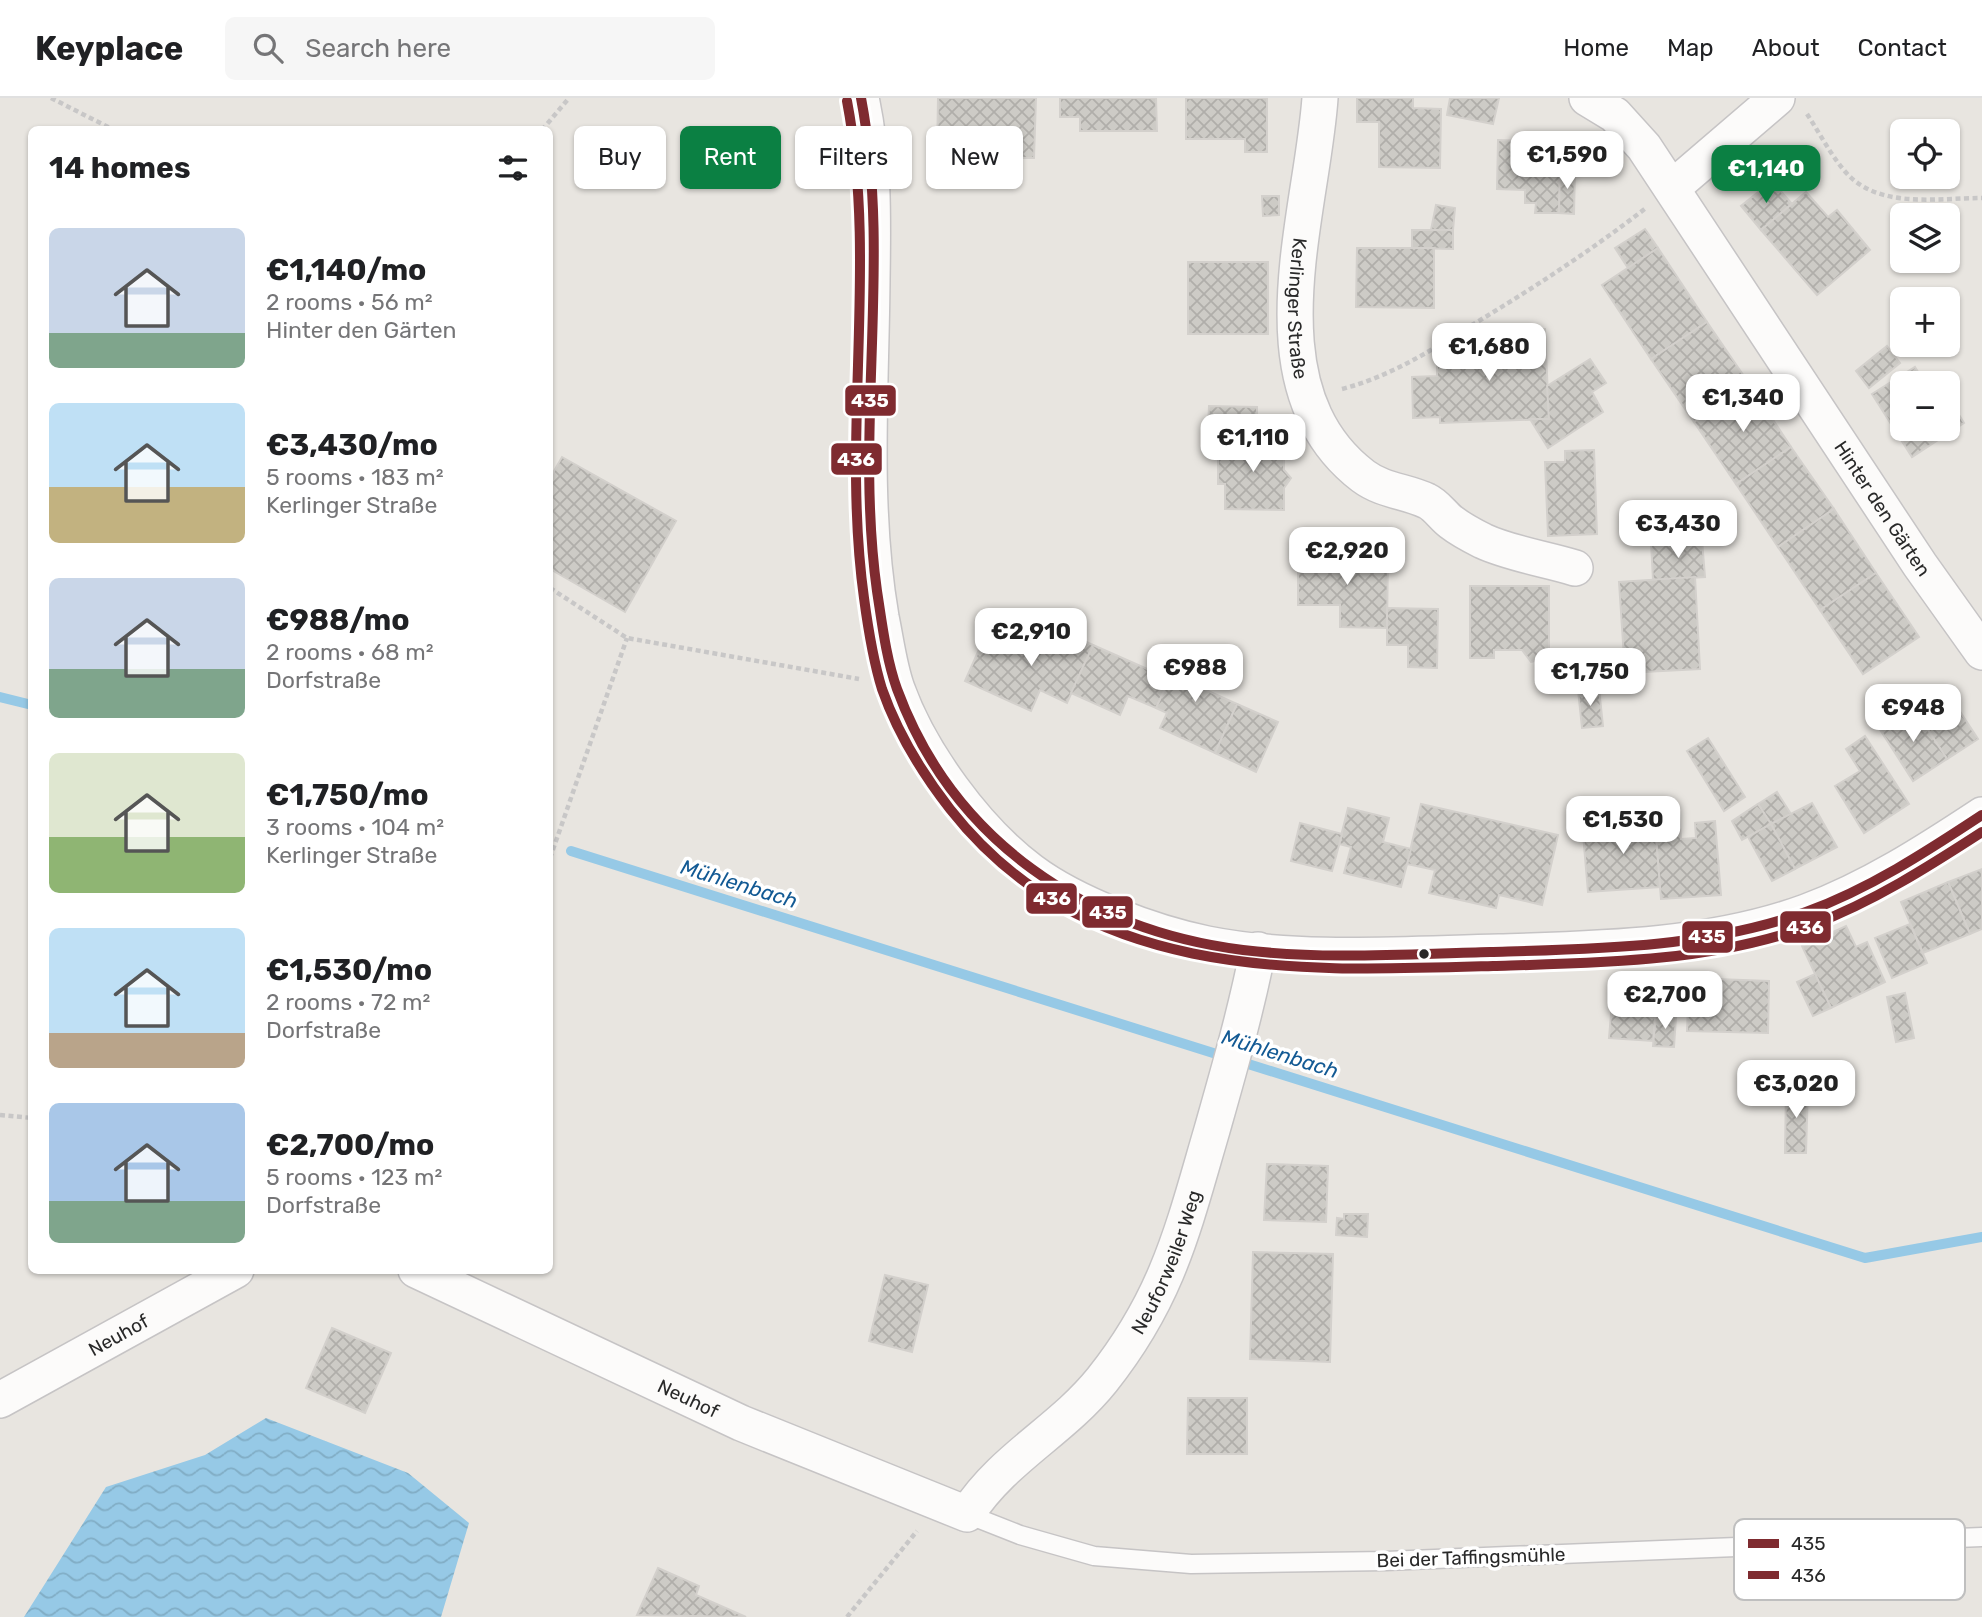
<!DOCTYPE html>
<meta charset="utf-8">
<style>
:root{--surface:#fff;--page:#f6f6f6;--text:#202124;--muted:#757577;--line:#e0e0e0;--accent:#0b8043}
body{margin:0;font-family:Rubik,sans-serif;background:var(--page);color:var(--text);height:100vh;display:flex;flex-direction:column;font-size:26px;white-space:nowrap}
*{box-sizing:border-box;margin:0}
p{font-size:23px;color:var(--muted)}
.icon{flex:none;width:38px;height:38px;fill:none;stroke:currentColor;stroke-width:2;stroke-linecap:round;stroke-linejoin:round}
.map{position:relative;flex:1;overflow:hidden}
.drawer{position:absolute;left:28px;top:28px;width:525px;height:1148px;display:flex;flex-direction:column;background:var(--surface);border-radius:10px;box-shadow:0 2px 5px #0004}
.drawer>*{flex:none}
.guide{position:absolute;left:574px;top:28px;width:665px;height:63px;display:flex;gap:14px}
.buttons{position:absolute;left:1890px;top:21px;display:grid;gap:14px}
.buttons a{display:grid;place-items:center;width:70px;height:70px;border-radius:10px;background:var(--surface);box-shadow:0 2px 5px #0004;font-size:35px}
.price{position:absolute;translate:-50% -60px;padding:0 16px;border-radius:14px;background:#fff;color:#222;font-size:23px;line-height:46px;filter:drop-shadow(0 2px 4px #0008)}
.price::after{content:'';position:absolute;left:50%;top:42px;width:21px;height:16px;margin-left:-10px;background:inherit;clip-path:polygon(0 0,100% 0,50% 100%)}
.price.current{background:var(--accent);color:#fff}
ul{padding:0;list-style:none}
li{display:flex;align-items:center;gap:21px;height:175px;padding:0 21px}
li span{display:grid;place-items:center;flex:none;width:196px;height:140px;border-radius:10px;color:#555}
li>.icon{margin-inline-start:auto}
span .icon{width:84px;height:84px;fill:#fffc;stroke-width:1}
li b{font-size:30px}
h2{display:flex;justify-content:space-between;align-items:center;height:84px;padding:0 21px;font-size:30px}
.tag{padding:0 24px;border-radius:10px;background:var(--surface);box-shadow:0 2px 5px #0004;font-size:24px;line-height:63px}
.tag.current{background:var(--accent);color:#fff}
header{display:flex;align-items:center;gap:42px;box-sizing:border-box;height:98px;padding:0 35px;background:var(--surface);border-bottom:2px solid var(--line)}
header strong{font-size:33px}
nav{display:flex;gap:38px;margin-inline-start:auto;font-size:24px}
.search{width:490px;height:63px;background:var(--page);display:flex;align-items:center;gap:18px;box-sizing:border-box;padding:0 24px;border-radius:10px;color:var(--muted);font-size:26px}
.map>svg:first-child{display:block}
</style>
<header>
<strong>Keyplace</strong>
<div class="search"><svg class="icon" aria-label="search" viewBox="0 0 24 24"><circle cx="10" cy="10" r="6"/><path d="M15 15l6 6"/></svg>Search here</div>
<nav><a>Home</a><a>Map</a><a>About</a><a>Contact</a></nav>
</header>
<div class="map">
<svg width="1982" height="1519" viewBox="0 0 1982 1519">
<defs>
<pattern id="water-waves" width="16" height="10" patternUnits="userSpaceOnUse" patternTransform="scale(1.75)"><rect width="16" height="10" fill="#96c9e6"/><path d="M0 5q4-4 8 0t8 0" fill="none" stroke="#81adc5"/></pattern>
<pattern id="building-cross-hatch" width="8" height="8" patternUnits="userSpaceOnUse" patternTransform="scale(1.75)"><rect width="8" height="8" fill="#cdcbc6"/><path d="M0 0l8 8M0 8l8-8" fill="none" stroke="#b0aeaa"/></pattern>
</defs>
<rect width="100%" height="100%" fill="#e8e5e0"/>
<polygon fill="url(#water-waves)" points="266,1320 408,1375 469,1425 441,1519 24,1519 106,1389 205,1357"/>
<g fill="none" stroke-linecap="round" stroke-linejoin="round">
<g stroke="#96c9e6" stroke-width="10">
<polyline points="0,599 32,607"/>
<polyline points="571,753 1865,1160 1982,1139"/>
</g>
</g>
<g fill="url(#building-cross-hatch)" stroke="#d3d0cc" stroke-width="2">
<polygon points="938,0 1036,0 1034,60 1020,60 1019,86 978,85 979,58 937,57"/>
<polygon points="1060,0 1156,0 1157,33 1080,33 1080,19 1060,19"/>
<polygon points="1186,0 1267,0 1267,54 1245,54 1245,41 1186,41"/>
<polygon points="1357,0 1413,0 1413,10 1441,11 1440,70 1379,69 1379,24 1357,24"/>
<polygon points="1450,0 1499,0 1493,26 1447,17"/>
<polygon points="1498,42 1561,44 1559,115 1535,115 1536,105 1525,105 1525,92 1497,91"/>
<polygon points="1560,70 1575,71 1574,116 1559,115"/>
<polygon points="1772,83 1792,106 1761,132 1741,108"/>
<polygon points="1806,94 1828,119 1837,112 1870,152 1817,197 1761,132"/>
<polygon points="1262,98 1279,98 1279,117 1263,118"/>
<polygon points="1436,107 1455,110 1453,132 1431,132"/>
<polygon points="1645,131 1658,150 1628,170 1615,150"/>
<polygon points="1412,132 1453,132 1453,151 1412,150"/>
<polygon points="1357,150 1434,150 1434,210 1356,209"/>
<polygon points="1658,150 1707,224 1651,261 1602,187"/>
<rect x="1188" y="164" width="80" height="72"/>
<polygon points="1707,224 1750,287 1694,324 1651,261"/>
<polygon points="1545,231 1549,321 1440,325 1440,319 1413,320 1412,279 1437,278 1437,267 1470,265 1469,248 1504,246 1504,233"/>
<polygon points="1887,248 1900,265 1869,290 1856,273"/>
<polygon points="1590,261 1606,285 1592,294 1603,314 1548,350 1530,321 1549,321 1547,288"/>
<polygon points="1915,269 1925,285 1902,285 1902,331 1948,331 1948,299 1964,325 1912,359 1872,296"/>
<polygon points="1750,287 1791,349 1736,386 1694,324"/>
<polygon points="1209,308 1257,309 1257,329 1241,329 1241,343 1218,342 1218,329 1208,329"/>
<polygon points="1218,342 1284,343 1284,372 1291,380 1284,390 1284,412 1225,411 1225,386 1218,386"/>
<polygon points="1791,349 1834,411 1778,449 1736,386"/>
<polygon points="1594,352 1597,436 1548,438 1545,364 1565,364 1565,353"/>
<polygon points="562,359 676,423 625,514 550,471 550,380"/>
<polygon points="1834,411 1876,475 1820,512 1778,449"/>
<polygon points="1702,442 1705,479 1653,482 1651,445"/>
<polygon points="1298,457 1388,458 1387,530 1340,529 1340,507 1298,507"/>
<polygon points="1876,475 1919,539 1863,576 1820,512"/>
<polygon points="1695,479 1700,571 1625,575 1619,484"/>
<polygon points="1470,488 1549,488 1549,551 1545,561 1531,564 1522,552 1494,552 1494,560 1470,560"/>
<polygon points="1387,510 1438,511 1437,570 1408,569 1408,547 1387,547"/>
<polygon points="1050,527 1093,547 1067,605 1040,592 1031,613 965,583 984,540 1016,555 1025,536 1043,544"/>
<polygon points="1093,547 1170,581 1156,610 1128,598 1120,617 1071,595"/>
<polygon points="1183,552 1218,567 1206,592 1237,606 1215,655 1160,630 1167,615 1156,610"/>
<polygon points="1944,589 1978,641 1947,661 1913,609"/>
<polygon points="1599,590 1603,628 1582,630 1578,592"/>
<polygon points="1237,606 1278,624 1256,674 1215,655"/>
<polygon points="1913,609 1947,661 1913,683 1879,630"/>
<polygon points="1865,638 1909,706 1864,735 1835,688 1860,673 1846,651"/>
<polygon points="1708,640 1745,699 1724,713 1687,653"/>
<polygon points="1777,694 1791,716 1771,726 1758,706"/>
<polygon points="1812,705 1837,749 1795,771 1771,726"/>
<polygon points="1421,706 1558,737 1542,807 1499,797 1496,810 1429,795 1435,772 1407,766"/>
<polygon points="1758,706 1771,726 1742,742 1732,723"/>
<polygon points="1348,710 1389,720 1383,744 1411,751 1401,789 1344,775 1351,749 1339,746"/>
<polygon points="1679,713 1681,741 1696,740 1695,725 1715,723 1721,797 1661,801 1654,715"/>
<polygon points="1654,715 1660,789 1588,794 1583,736 1620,732 1619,718"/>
<polygon points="1300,725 1342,736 1332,773 1291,763"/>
<polygon points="1771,726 1795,771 1772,783 1748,739"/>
<polygon points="1982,771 1982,831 1970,836 1948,784"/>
<polygon points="1948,784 1970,836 1923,855 1901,804"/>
<polygon points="1910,826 1927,865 1892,880 1875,840"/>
<polygon points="1846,828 1856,849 1867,844 1885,884 1831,910 1802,848"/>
<polygon points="1815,876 1831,910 1813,918 1797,884"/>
<polygon points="1689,880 1769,883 1768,935 1687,933"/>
<polygon points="1905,895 1914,940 1896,944 1887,899"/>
<polygon points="1612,904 1656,907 1653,943 1609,940"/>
<polygon points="1656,917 1676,919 1674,949 1653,948"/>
<polygon points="1786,989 1808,989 1806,1055 1785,1055"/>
<polygon points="1267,1066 1328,1068 1326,1124 1264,1122"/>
<polygon points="1344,1116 1368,1116 1367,1139 1336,1137 1337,1120 1344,1121"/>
<polygon points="1253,1154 1333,1156 1330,1264 1250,1261"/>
<polygon points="885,1177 928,1187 912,1254 869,1243"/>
<polygon points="332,1230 391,1255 365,1315 306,1290"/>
<polygon points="1188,1300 1247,1300 1247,1356 1187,1356"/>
<polygon points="658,1470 699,1488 696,1497 746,1519 637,1517"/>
</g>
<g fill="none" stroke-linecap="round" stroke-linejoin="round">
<g stroke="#c6c4c5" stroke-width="21">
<polyline id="lane" points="967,1416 1020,1437 1094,1458 1191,1466 1386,1463 1982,1439"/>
</g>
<g stroke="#c6c4c5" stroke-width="38">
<g id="street">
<path d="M 861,0 C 874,59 873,121 872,182 C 871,294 862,409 881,519 C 886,543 889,569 897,591 C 920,655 976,732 1031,773 C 1075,806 1153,835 1207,846 C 1297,864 1407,856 1499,854 C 1600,851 1710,849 1806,814 C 1870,790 1926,754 1982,717"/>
<path id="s1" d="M 1320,0 C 1312,117 1248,290 1363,378 C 1383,393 1406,393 1427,403 C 1436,407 1443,418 1451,424 C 1460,431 1473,438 1483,443 C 1511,456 1546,461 1575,470"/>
<path id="s2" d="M 1587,0 L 1615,17 L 1644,49 L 1920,467 L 1982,554"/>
<polyline points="1672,90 1777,0"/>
<path id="s3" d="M 416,1172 L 741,1325 L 967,1416 C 1003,1360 1061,1333 1102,1282 C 1168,1199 1183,1131 1212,1032 C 1229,972 1246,913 1258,852"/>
<path id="s4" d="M 0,1302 L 236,1172"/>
</g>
</g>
<g stroke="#c8c7c7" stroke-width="4.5" stroke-dasharray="5 3.5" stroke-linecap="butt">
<polyline points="51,0 114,32"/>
<path d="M 1807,16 C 1819,34 1829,54 1843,71 C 1875,112 1936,100 1982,100"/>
<polyline points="542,32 569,0"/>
<path d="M 1342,291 C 1388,279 1427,255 1467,230 C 1529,193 1589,154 1646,110"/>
<polyline points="550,490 627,540 859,581"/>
<polyline points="550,760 627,540"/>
<polyline points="0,1017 32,1020"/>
<polyline points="847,1519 917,1433"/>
</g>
<use href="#lane" stroke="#fcfbfa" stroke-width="18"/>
<use href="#street" stroke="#fcfbfa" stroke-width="35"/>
<g stroke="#fff" stroke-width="16">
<path id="bus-1" d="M 861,0 C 892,162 854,329 877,493 C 882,525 886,560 897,591 C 953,743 1086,832 1243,852 C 1325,862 1408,856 1490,854 C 1596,851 1706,850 1806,814 C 1869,791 1926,754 1982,717"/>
</g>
<g stroke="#fff" stroke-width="16">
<path id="bus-2" d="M 847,3 C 878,166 841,335 864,500 C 868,530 873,562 882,591 C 897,634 922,675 950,711 C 1086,884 1295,874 1493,868 C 1600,865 1711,864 1812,827 C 1873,804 1928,769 1982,734"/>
</g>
<use href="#bus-1" stroke="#7f2b30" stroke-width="10"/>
<use href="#bus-2" stroke="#7f2b30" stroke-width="10"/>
</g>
<circle fill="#292929" stroke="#fff" stroke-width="2.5" cx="1424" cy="856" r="6"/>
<g text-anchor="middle" stroke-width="7" stroke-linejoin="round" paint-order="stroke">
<g font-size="19" fill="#292929" stroke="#fff">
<text dy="7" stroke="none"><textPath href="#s1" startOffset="212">Kerlinger Straße</textPath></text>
<text dy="7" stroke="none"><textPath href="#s2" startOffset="509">Hinter den Gärten</textPath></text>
<text dy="7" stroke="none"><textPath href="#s3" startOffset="929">Neuforweiler Weg</textPath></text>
<text dy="7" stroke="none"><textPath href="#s4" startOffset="135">Neuhof</textPath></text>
<text dy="7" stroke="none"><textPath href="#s3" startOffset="301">Neuhof</textPath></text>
<text transform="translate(1471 1459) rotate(-2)" y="7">Bei der Taffingsmühle</text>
</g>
<g font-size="21" font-style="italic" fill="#135a94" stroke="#fff">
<text transform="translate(739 786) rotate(17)" y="7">Mühlenbach</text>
<text transform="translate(1280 956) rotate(17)" y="7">Mühlenbach</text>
</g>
</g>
<rect x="1734" y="1421" width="231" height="81" rx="10" fill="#fff" stroke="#bfbfbf" stroke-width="2"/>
<rect x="1748" y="1441" width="31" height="9" fill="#7f2b30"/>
<rect x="1748" y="1473" width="31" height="8" fill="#7f2b30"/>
<g font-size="19" fill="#292929">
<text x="1791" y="1452">435</text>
<text x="1791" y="1484">436</text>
</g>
<g stroke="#fff" stroke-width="2.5">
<rect x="844" y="286" width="53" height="33" rx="7" fill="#7f2b30"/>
<rect x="830" y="344" width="53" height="34" rx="7" fill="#7f2b30"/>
<rect x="1025" y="784" width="53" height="33" rx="7" fill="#7f2b30"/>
<rect x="1081" y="797" width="53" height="34" rx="7" fill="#7f2b30"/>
<rect x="1779" y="812" width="53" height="34" rx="7" fill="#7f2b30"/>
<rect x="1681" y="822" width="53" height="34" rx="7" fill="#7f2b30"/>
</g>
<g font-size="19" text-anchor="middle" font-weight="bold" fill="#fff">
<text x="870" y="309">435</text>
<text x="856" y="368">436</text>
<text x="1052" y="807">436</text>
<text x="1108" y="821">435</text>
<text x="1805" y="836">436</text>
<text x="1707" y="845">435</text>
</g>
</svg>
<div class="buttons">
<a><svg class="icon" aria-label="locate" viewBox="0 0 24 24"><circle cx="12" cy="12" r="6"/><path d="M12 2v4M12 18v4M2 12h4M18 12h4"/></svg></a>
<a><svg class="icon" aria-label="layers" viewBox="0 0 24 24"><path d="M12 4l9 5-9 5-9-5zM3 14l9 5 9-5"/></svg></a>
<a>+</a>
<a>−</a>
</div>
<b class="price" style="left:1567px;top:93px">€1,590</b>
<b class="price current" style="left:1766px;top:107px">€1,140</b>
<b class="price" style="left:1489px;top:285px">€1,680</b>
<b class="price" style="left:1743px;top:336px">€1,340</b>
<b class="price" style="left:1253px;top:376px">€1,110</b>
<b class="price" style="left:1678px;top:462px">€3,430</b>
<b class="price" style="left:1347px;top:489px">€2,920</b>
<b class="price" style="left:1031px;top:570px">€2,910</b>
<b class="price" style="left:1195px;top:606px">€988</b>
<b class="price" style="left:1590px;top:610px">€1,750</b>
<b class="price" style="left:1913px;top:646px">€948</b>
<b class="price" style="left:1623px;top:758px">€1,530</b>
<b class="price" style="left:1665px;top:933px">€2,700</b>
<b class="price" style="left:1796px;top:1022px">€3,020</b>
<div class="guide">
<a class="tag">Buy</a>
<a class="tag current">Rent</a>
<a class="tag">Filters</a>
<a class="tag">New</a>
</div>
<section class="drawer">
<h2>14 homes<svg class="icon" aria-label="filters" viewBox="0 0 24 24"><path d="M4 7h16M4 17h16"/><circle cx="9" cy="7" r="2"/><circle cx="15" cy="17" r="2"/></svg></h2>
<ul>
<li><span style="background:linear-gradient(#c9d6e8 75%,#7fa58c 0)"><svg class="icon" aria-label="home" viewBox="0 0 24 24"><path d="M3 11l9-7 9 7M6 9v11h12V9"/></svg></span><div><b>€1,140/mo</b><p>2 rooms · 56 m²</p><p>Hinter den Gärten</p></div></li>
<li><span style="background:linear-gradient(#bfe0f5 60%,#c2b280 0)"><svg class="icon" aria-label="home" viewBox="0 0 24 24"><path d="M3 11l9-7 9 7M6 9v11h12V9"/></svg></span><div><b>€3,430/mo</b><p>5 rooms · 183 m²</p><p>Kerlinger Straße</p></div></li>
<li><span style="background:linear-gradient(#c9d6e8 65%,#7fa58c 0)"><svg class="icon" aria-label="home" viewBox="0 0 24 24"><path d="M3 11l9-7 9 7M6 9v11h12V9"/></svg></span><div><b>€988/mo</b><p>2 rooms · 68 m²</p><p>Dorfstraße</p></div></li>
<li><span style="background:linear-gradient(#dfe7d0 60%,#8fb573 0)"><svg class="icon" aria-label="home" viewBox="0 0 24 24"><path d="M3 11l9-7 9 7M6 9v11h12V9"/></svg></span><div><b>€1,750/mo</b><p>3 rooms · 104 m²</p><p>Kerlinger Straße</p></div></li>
<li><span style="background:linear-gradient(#bfe0f5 75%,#b9a48a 0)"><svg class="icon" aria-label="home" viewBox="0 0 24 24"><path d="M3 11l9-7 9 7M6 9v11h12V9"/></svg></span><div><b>€1,530/mo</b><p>2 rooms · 72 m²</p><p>Dorfstraße</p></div></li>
<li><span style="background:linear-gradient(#a9c7e8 70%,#7fa58c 0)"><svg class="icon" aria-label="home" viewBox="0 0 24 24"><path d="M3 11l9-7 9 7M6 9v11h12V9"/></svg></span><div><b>€2,700/mo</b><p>5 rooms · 123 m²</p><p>Dorfstraße</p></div></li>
</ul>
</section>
</div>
